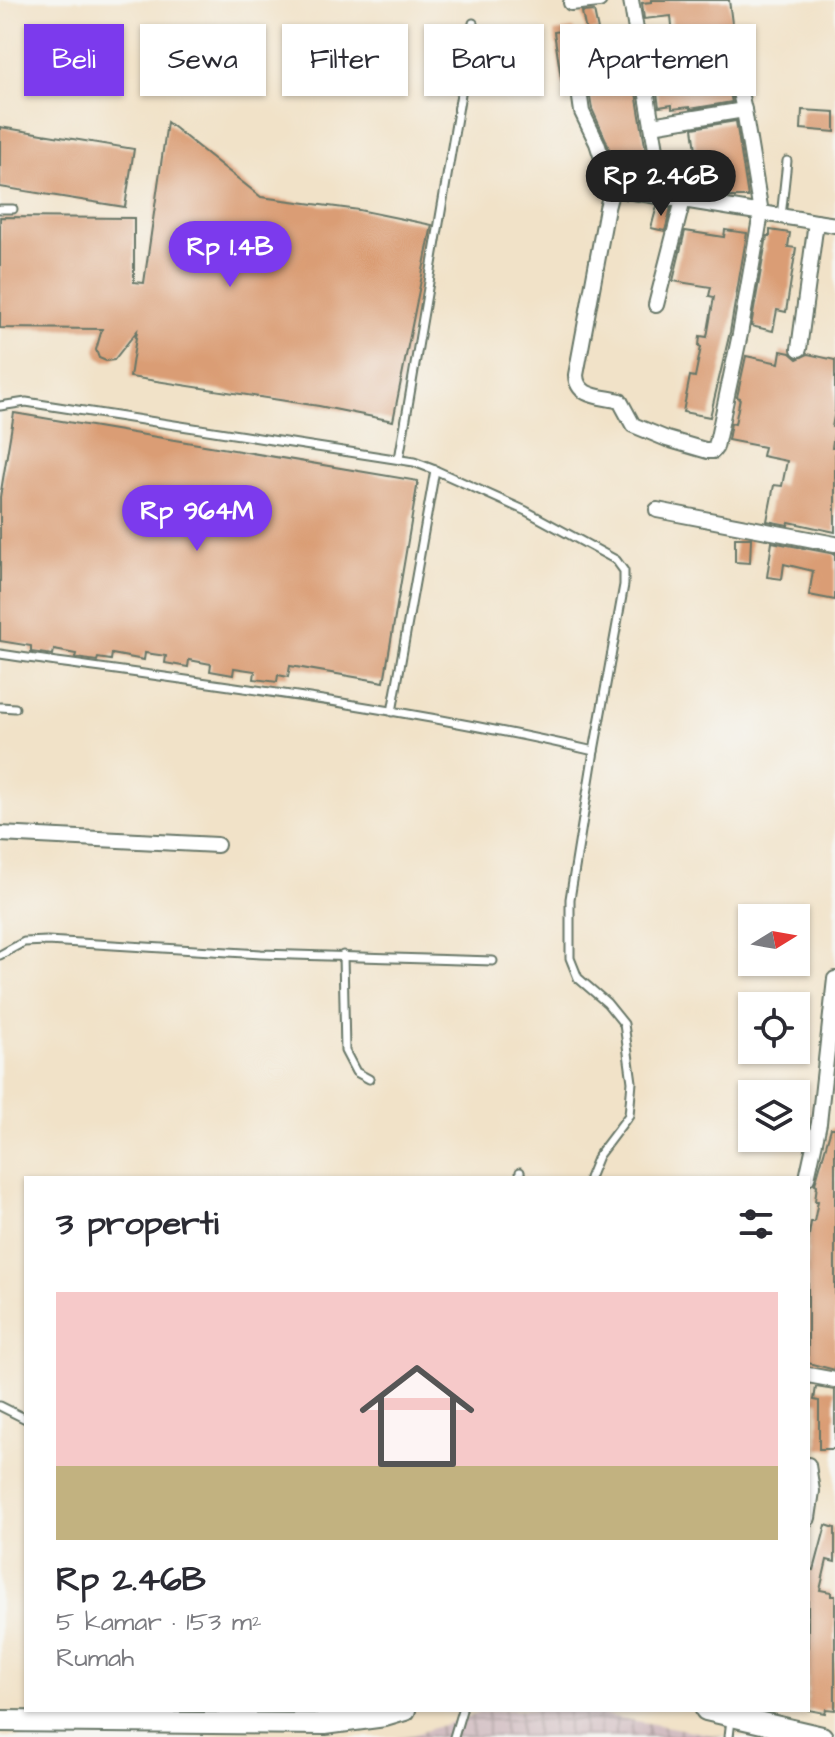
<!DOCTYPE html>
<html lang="id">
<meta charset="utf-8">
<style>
:root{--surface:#fff;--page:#f7f7f7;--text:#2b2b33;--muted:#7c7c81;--line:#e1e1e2;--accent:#7c3aed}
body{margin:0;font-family:"Architects Daughter",sans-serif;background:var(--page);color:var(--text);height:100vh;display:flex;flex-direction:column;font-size:30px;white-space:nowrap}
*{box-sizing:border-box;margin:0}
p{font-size:26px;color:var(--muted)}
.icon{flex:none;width:44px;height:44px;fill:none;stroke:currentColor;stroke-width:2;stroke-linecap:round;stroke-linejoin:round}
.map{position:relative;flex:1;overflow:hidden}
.side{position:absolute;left:24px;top:1176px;width:786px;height:536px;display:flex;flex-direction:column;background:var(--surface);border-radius:0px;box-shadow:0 2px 6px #0004}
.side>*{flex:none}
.banner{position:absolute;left:24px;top:24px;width:788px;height:72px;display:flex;gap:16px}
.needle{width:52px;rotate:79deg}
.fabs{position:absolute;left:738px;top:904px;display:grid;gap:16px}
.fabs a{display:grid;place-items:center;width:72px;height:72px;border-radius:0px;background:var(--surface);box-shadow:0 2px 6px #0004;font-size:40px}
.price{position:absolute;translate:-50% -68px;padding:0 18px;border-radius:28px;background:var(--accent);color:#fff;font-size:26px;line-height:52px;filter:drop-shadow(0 2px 4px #0008)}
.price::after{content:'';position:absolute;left:50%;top:48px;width:24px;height:18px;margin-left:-12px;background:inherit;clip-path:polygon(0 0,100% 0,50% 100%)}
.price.on{background:#222;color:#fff}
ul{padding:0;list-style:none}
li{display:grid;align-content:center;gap:16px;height:424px;padding:0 32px}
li+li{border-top:2px solid var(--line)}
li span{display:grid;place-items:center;height:248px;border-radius:0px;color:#555}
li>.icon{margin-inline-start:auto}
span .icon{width:144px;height:144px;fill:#fffc;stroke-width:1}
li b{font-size:34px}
h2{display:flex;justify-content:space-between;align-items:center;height:96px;padding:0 32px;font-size:34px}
.tag{padding:0 28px;border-radius:0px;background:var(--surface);box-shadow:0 2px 6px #0004;font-size:28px;line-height:72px}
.tag.on{background:var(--accent);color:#fff}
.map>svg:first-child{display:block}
</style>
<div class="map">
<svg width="835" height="1737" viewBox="0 0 835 1737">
<defs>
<pattern id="industrial-grid" width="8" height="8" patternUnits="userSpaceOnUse" patternTransform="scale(2)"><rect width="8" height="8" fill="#d2bec2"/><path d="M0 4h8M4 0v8" fill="none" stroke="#aa9c9e"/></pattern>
</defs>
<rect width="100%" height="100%" fill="#f6f6f2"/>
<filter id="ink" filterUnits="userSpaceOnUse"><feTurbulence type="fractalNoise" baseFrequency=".0125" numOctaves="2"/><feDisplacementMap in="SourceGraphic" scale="16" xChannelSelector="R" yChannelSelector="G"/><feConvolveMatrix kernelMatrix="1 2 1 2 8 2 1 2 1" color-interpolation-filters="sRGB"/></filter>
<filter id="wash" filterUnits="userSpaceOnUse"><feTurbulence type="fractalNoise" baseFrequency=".006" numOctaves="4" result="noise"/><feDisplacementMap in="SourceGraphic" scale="32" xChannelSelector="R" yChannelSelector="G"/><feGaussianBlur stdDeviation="1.8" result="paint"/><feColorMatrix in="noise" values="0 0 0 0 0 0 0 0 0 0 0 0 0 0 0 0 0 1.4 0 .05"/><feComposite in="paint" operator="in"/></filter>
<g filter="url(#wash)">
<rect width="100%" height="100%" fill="#f1e2c8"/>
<polygon fill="url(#industrial-grid)" points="504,1710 576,1710 725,1737 396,1737 412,1735 480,1713"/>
<g id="blocks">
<g fill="#da9d75">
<polygon points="651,0 729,0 734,39 674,44 671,16 644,19 642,3 651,2"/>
<polygon points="594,11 598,30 586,32 582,12"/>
<polygon points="574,29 578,56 568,57 568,83 562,84 554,32"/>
<polygon points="722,59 732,102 690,109 690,107 672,109 672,105 659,107 656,87 664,85 662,66"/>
<polygon points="632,69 649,169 619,178 606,140 592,109 587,78"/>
<polygon points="802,110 835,112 835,132 801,129"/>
<polygon points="736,121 748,197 725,197 722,180 673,188 667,154 696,150 693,128"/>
<polygon points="167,122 261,197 359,210 432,225 393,421 319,406 130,377 137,331 114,360 106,361 99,358 96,350 102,329 0,328 0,217 134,218 134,282 144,283"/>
<polygon points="0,127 134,149 125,207 0,187"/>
<polygon points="657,206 671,208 665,231 651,228"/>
<polygon points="725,230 747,233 730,332 710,417 683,412 690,376 695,377 701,347 699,346 700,336 707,337 714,297 709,296 711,287 673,281 685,231 724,237"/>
<polygon points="770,230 790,233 788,247 796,248 786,312 777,310 773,331 751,326 767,236 770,236"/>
<polygon points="781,351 790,353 797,359 808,354 835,360 835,411 832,427 835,427 832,448 835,448 835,532 789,522 788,525 767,521 774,485 782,486 787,461 762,456 764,447 728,440 731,423 735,424 740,398 737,397 746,356 779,363"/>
<polygon points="14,413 418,481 384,682 290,666 288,677 278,675 277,682 254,679 255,671 234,668 233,675 210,671 211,664 189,660 188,667 165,663 166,656 145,653 144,660 112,654 111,660 98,658 97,661 75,658 76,654 54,650 53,655 31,652 31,646 0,641 0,497"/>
<polygon points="735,538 751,538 750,563 735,562"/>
<polygon points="772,542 835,554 835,600 809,595 813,571 784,564 782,579 767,577"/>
<polygon points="831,1128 835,1128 835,1370 808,1363 808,1242 811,1222 814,1222 818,1201 815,1201 817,1185 815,1184"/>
<polygon points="816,1387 835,1390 835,1449 819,1449 819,1401 814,1400"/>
<polygon points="826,1525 835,1528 835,1562 827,1560 820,1590 831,1592 831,1596 835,1596 835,1710 826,1709 825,1713 808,1710 808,1569 814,1570"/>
</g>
</g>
</g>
<g filter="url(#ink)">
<use href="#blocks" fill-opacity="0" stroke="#687768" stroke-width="2"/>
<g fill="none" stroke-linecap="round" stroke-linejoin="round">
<g stroke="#687768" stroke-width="11">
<g id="service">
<polyline points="0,209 13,209"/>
<polyline points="781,217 787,161"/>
<polyline points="0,406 26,402 414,462 435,470 392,712"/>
<polyline points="399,459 473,23"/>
<polyline points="435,470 526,511 616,560 624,571 624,585 594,751"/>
<path d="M 0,654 C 198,682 399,706 594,751 L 570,899 L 570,958 L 578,978 L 607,1003 L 624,1024 L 632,1082 L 629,1115 L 598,1156 L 589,1178"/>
<polyline points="0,707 15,708"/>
<polyline points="0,955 24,942 47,941 261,954 493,961"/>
<polyline points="343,955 345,1051 356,1072 369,1079"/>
<polyline points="520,1172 521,1178"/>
<polyline points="0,1406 26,1419"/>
<polyline points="454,1737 462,1710"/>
<polyline points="729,1737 731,1719"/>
</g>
</g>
<g stroke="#687768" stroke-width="18">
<g id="minor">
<polyline points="631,0 664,197"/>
<polyline points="571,3 599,0"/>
<path d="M 652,125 L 744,110 L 761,213 L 740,334 L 716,447 L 713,451 L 708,451 L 667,439 L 633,425 L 620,401 C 601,396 577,398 576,375 L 607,208 L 612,189 C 687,200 761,213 835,225"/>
<polyline points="612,189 597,143 582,112 576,70 639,58 730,48 744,110"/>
<polyline points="656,305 683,200"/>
<polyline points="799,349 816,222"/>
<polyline points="657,510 835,544"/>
<polyline points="0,834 217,845"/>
<polyline points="807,1178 819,1123 835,979"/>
<polyline points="808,1375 835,1380"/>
<polyline points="808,1465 812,1491 808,1518"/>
</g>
</g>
<g stroke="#687768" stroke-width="24">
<g id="secondary">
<polyline points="706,1710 822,1737"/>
<polyline points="0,1721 325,1724 385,1716 405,1710"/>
</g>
</g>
<use href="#service" stroke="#fff" stroke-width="7"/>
<use href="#minor" stroke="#fff" stroke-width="14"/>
<use href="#secondary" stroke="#fff" stroke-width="20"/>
</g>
</g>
</svg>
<div class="fabs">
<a><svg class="needle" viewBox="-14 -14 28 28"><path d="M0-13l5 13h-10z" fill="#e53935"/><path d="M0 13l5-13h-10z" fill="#7c7c81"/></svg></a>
<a><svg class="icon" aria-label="locate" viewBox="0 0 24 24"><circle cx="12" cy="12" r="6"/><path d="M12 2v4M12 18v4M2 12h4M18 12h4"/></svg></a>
<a><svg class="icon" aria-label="layers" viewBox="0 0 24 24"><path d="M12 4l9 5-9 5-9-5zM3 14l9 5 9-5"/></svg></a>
</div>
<b class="price on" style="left:661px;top:218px">Rp 2.46B</b>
<b class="price" style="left:230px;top:289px">Rp 1.4B</b>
<b class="price" style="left:197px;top:553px">Rp 964M</b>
<div class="banner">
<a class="tag on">Beli</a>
<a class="tag">Sewa</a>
<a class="tag">Filter</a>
<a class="tag">Baru</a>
<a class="tag">Apartemen</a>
</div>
<section class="side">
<h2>3 properti<svg class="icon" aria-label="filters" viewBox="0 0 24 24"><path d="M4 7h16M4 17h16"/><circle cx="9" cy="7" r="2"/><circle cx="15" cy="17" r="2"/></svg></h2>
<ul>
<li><span style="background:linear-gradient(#f6c9c9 70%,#c2b280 0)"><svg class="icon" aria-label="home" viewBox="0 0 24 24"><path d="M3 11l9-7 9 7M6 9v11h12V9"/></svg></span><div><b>Rp 2.46B</b><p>5 kamar · 153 m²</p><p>Rumah</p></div></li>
</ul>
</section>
</div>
